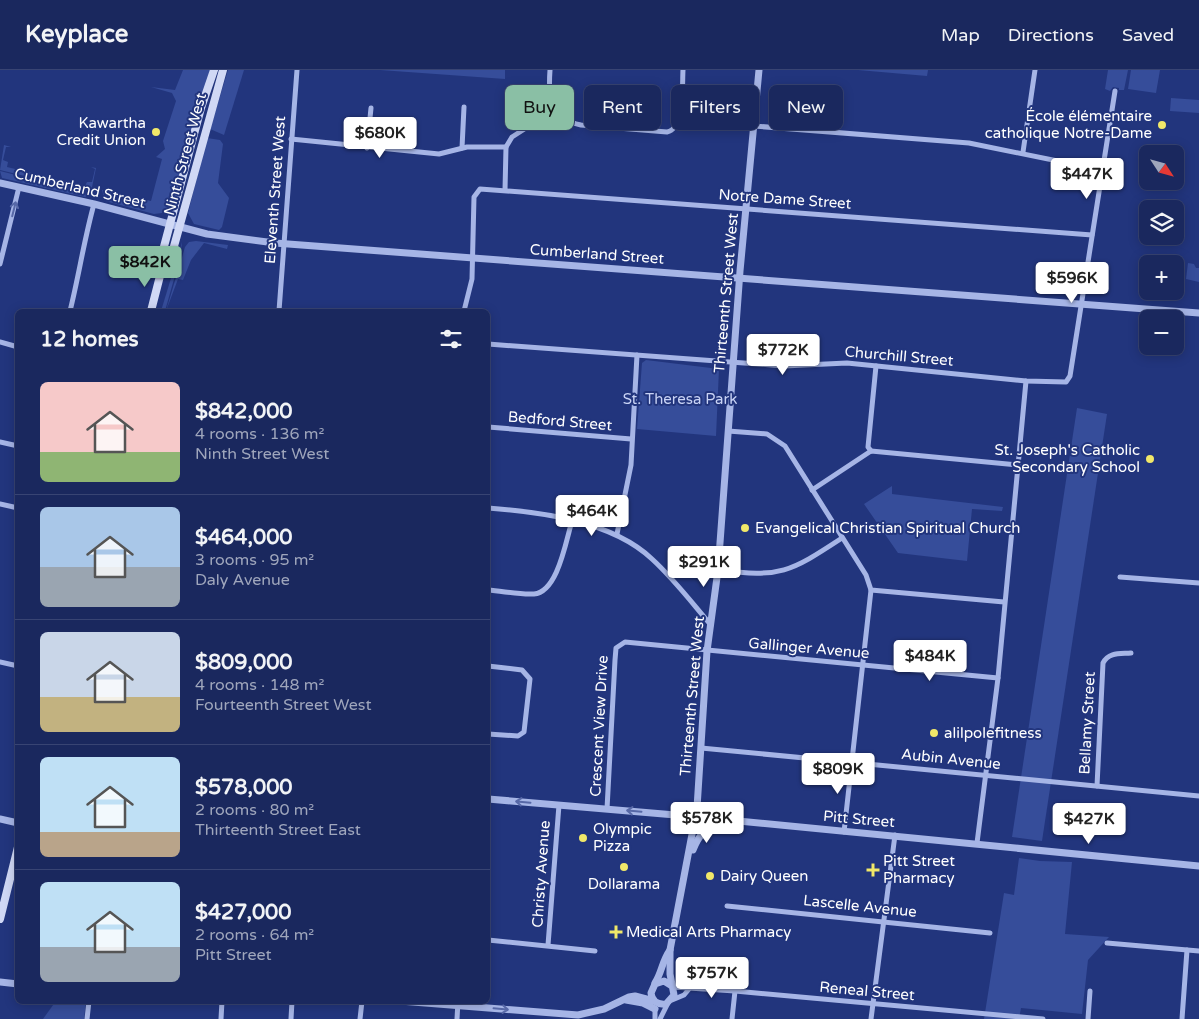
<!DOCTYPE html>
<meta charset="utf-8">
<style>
:root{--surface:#1a285e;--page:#273467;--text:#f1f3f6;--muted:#9fa6bc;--line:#384473;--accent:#8abfa5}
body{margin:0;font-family:"Varela Round",sans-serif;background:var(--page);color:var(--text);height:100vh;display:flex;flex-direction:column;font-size:19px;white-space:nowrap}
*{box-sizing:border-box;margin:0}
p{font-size:16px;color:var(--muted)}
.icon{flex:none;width:28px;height:28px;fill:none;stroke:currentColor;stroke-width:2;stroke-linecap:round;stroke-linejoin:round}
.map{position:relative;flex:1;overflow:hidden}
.panel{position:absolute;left:15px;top:239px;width:475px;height:695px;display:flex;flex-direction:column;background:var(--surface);border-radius:8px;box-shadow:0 2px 12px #0003,0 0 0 1px var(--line)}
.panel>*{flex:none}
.top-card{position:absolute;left:505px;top:15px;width:475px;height:45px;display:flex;gap:10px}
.needle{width:32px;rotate:126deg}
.tools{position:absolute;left:1139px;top:75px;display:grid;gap:10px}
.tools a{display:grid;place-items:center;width:45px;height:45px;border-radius:8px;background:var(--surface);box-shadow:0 2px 12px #0003,0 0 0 1px var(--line);font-size:25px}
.price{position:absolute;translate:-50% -42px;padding:0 11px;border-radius:5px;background:#fff;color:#222;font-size:16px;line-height:32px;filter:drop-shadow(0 1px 2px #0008)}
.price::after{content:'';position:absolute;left:50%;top:30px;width:15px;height:11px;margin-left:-8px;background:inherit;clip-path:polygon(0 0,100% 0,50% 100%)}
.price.current{background:var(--accent);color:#111}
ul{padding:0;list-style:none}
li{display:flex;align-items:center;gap:15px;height:125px;padding:0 25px}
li+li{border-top:1px solid var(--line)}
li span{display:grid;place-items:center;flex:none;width:140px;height:100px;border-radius:8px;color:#555}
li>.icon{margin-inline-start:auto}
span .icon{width:60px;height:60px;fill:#fffc;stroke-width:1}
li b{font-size:21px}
h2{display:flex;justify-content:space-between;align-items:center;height:60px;padding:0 25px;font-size:21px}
.chip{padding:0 18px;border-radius:8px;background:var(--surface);box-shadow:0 2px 12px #0003,0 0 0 1px var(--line);font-size:18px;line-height:45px}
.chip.current{background:var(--accent);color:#111}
header{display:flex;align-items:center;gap:30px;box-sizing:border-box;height:70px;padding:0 25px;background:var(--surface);border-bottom:1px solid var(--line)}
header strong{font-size:24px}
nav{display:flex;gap:28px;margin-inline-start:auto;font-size:18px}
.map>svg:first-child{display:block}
</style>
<header>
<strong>Keyplace</strong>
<nav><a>Map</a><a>Directions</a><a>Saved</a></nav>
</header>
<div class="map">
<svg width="1199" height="949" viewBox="0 0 1199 949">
<rect width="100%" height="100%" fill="#22357d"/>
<g fill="#364d9a">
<polygon points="183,0 210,0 171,136 162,143 154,144 105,131 102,120 151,131 162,89 156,87 165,79 163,71 176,31 172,23 151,17 175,20"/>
<polygon points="228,0 244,0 224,65 210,59"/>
<polygon points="380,0 505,0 505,9"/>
<polygon points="858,0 928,0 927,6"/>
<polygon points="1108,0 1128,0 1124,20 1119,20 1119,18 1113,17 1110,21 1105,19"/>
<polygon points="1131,0 1160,0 1156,23 1128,19"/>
<polygon points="1171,28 1199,30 1199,43 1170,41"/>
<polygon points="207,68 220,70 223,74 218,113 229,128 222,157 219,160 194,154 188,143"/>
<polygon points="4,75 11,77 6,77 3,90 8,92 7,97 85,116 87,112 92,112 95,99 91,97 96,98 91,122 0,100"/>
<polygon points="0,101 91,124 85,127 2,108"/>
<polygon points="196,171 228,175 227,179 204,173 191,190 183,210 178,209 166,241 185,177 189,172"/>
<polygon points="182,172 181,184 165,241 161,241"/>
<polygon points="1188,193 1194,194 1196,198 1199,198 1199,212 1186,209"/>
<polygon points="646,290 719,299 716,366 637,359 642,293"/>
<polygon points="1077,338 1107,344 1042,771 1012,767"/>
<polygon points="892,416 892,424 1003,437 1002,441 972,439 967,491 898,483 864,434"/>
<polygon points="1019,788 1040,791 1072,792 1065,864 1109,867 1088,890 1082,944 1021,938 1019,949 984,949 1004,823 1014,825"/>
<polygon points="56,931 86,931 84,949 43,949"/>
</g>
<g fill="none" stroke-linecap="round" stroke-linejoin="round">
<g stroke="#a6b5e6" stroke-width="5">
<path d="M 550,0 C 548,28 549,48 581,55 L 667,62 C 685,59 682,15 683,0"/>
<polyline points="754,56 969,73 1102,100"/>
<polyline points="291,69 439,84 467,77 506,77"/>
<polyline points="367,78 371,38"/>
<polyline points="462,78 464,37"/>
<polyline points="1023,82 1035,0"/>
<polyline points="505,120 506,77 512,67 554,40"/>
<polyline points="0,194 19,117"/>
<path d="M 70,241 C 79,205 84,170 94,134"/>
<polyline points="279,241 297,0"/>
<polyline points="464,241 472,209 474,127 480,119 1092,165"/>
<polyline points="0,272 18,277"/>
<polyline points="488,274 784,296 847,293 1026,311 1066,312 1070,306 1115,21"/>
<polyline points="488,357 631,369"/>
<polyline points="728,361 767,364 785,376 866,505 871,520 1004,532"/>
<polyline points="0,372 18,376"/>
<polyline points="871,381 868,377 876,296"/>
<polyline points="812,420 871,381 1018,395"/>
<polyline points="0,434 18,438"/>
<path d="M 488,438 C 541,442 612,451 652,489 C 674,509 692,533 711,555"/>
<polyline points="617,464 631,395 637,285"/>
<path d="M 718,500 C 781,508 790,502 842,468"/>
<polyline points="1120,507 1199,513"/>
<path d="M 488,520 C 503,521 519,525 534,524 C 558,522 566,470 572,451"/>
<polyline points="0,592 18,596"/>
<polyline points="488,596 522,600 530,609 524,662 518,666 488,664"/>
<polyline points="701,678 1199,726"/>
<path d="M 1097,716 L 1103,593 C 1109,582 1120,584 1131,583"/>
<polyline points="607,739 615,590 616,578 625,572 998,608"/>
<polyline points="844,762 871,520"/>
<polyline points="977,773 998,608 1026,311"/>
<polyline points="727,836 990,863"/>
<polyline points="488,870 595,881"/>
<polyline points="1107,873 1199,881"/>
<polyline points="548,875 559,735"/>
<polyline points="673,917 735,921 1043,949"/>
<polyline points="672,930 684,925 689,919"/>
<polyline points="87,949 89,931"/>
<polyline points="221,949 222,931"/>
<polyline points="291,949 292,931"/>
<polyline points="360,949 362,931"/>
<polyline points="457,949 458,931"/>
<polyline points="655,949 655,938"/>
<polyline points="660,949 668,933"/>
<polyline points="732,949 735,921"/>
<polyline points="871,949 895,765"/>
<polyline points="1088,949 1090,921"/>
<polyline points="1182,949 1187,880"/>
</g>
<g stroke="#a6b5e6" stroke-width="7">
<polyline points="0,113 94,134 207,164 275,173 1199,243"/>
<polyline points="488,729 687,746 1199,796"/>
<polyline points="0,749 18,753"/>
<path d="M 693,780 C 699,764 706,758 722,751"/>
<polyline points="0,912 18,914"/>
<path d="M 655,913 C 662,902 662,891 670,880"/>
<path d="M 672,916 L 664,911 L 655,914 L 651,923 C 652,931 658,935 666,934 L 674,925 L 670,904 L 670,880 L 697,738 L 707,581 L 718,500 L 740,201 L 759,0"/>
<polyline points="626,930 643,933 655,939"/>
<polyline points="400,931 578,945 604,939 629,927 635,926 654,931"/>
</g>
<g stroke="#d0d8f5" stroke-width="8">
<polyline points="161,202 171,187 223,0"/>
<polyline points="151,241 161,202 162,184 201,38 214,0"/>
<polyline points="0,849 18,777"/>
</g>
</g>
<defs><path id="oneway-shaft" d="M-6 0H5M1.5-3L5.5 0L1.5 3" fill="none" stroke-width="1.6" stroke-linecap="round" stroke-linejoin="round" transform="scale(1.25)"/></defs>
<g stroke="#5768a7">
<use href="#oneway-shaft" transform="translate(14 139) rotate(-76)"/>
<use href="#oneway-shaft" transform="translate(523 732) rotate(-175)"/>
<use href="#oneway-shaft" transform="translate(634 741) rotate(-175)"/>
<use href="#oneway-shaft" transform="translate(501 939) rotate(5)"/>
</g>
<g fill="#f1e869" stroke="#22357d" stroke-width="2">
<circle cx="1162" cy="55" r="5"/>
<circle cx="156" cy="62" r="5"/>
<circle cx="1150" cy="389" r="5"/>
<circle cx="745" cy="458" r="5"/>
<circle cx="934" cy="663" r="5"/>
<circle cx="583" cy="768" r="5"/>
<circle cx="624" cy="797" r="5"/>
<path d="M870.5 792.5h5v5h5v5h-5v5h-5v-5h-5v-5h5z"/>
<circle cx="710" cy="806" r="5"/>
<path d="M613.5 854.5h5v5h5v5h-5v5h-5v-5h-5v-5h5z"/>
</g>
<g text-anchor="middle" stroke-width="4" stroke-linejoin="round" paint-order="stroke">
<g font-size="15" fill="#fff" stroke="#22357d" text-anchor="start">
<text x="1152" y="51" text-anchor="end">École élémentaire<tspan x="1152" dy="17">catholique Notre-Dame</tspan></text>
<text x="146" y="58" text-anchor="end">Kawartha<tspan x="146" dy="17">Credit Union</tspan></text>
<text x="1140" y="385" text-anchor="end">St. Joseph's Catholic<tspan x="1140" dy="17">Secondary School</tspan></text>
<text x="755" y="463">Evangelical Christian Spiritual Church</text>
<text x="944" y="668">alilpolefitness</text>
<text x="593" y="764">Olympic<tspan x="593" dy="17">Pizza</tspan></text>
<text x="883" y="796">Pitt Street<tspan x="883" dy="17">Pharmacy</tspan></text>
<text x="720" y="811">Dairy Queen</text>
<text x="624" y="819" text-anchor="middle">Dollarama</text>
<text x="626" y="867">Medical Arts Pharmacy</text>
</g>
<g font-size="15" fill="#fff" stroke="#22357d">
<text transform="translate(185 84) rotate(-75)" y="5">Ninth Street West</text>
<text transform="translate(80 118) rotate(13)" y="5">Cumberland Street</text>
<text transform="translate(275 120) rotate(-86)" y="5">Eleventh Street West</text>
<text transform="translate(785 129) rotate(4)" y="5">Notre Dame Street</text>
<text transform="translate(597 184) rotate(4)" y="5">Cumberland Street</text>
<text transform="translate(726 223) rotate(-85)" y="5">Thirteenth Street West</text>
<text transform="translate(899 286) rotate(5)" y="5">Churchill Street</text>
<text transform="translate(560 351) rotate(5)" y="5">Bedford Street</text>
<text transform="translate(809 578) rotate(5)" y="5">Gallinger Avenue</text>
<text transform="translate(692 626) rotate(-85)" y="5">Thirteenth Street West</text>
<text transform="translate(1087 653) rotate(-87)" y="5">Bellamy Street</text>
<text transform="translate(599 656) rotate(-87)" y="5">Crescent View Drive</text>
<text transform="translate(951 689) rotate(6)" y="5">Aubin Avenue</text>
<text transform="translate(859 749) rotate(5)" y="5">Pitt Street</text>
<text transform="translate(541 804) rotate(-86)" y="5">Christy Avenue</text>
<text transform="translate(860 836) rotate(6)" y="5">Lascelle Avenue</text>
<text transform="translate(867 921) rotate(5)" y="5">Reneal Street</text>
</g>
<g font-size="15" fill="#c9d3f5" stroke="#22357d">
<text x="680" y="334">St. Theresa Park</text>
</g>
</g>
</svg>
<div class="tools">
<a><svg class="needle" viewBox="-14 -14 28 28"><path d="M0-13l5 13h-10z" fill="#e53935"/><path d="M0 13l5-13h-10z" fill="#9fa6bc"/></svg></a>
<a><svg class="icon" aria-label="layers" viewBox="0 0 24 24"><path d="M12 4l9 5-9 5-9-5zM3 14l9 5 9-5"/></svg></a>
<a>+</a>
<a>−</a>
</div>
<b class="price" style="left:380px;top:89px">$680K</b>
<b class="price" style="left:1087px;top:130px">$447K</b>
<b class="price current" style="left:145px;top:218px">$842K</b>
<b class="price" style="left:1072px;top:234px">$596K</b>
<b class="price" style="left:783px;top:306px">$772K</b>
<b class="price" style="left:592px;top:467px">$464K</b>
<b class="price" style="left:704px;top:518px">$291K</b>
<b class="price" style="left:930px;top:612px">$484K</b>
<b class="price" style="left:838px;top:725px">$809K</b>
<b class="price" style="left:707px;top:774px">$578K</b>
<b class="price" style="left:1089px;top:775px">$427K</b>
<b class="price" style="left:712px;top:929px">$757K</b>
<div class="top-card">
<a class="chip current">Buy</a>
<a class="chip">Rent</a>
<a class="chip">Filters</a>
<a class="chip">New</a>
</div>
<section class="panel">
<h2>12 homes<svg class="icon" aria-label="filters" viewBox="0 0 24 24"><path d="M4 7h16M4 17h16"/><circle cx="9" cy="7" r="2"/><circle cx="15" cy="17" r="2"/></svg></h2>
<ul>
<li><span style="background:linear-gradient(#f6c9c9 70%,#8fb573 0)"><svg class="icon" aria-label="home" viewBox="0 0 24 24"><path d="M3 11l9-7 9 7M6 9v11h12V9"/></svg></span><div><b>$842,000</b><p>4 rooms · 136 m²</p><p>Ninth Street West</p></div></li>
<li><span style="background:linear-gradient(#a9c7e8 60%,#9aa5b1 0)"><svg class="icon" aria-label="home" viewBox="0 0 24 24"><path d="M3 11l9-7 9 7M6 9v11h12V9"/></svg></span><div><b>$464,000</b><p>3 rooms · 95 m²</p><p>Daly Avenue</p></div></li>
<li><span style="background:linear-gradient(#c9d6e8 65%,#c2b280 0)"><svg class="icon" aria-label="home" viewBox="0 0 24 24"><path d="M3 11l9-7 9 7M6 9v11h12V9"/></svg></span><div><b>$809,000</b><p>4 rooms · 148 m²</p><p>Fourteenth Street West</p></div></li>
<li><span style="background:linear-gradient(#bfe0f5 75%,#b9a48a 0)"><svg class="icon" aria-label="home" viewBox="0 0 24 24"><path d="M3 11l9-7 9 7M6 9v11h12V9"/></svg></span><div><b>$578,000</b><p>2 rooms · 80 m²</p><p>Thirteenth Street East</p></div></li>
<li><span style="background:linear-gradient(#bfe0f5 65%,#9aa5b1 0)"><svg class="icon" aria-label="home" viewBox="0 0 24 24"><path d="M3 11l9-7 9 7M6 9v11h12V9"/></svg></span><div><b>$427,000</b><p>2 rooms · 64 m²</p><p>Pitt Street</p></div></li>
</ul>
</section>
</div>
